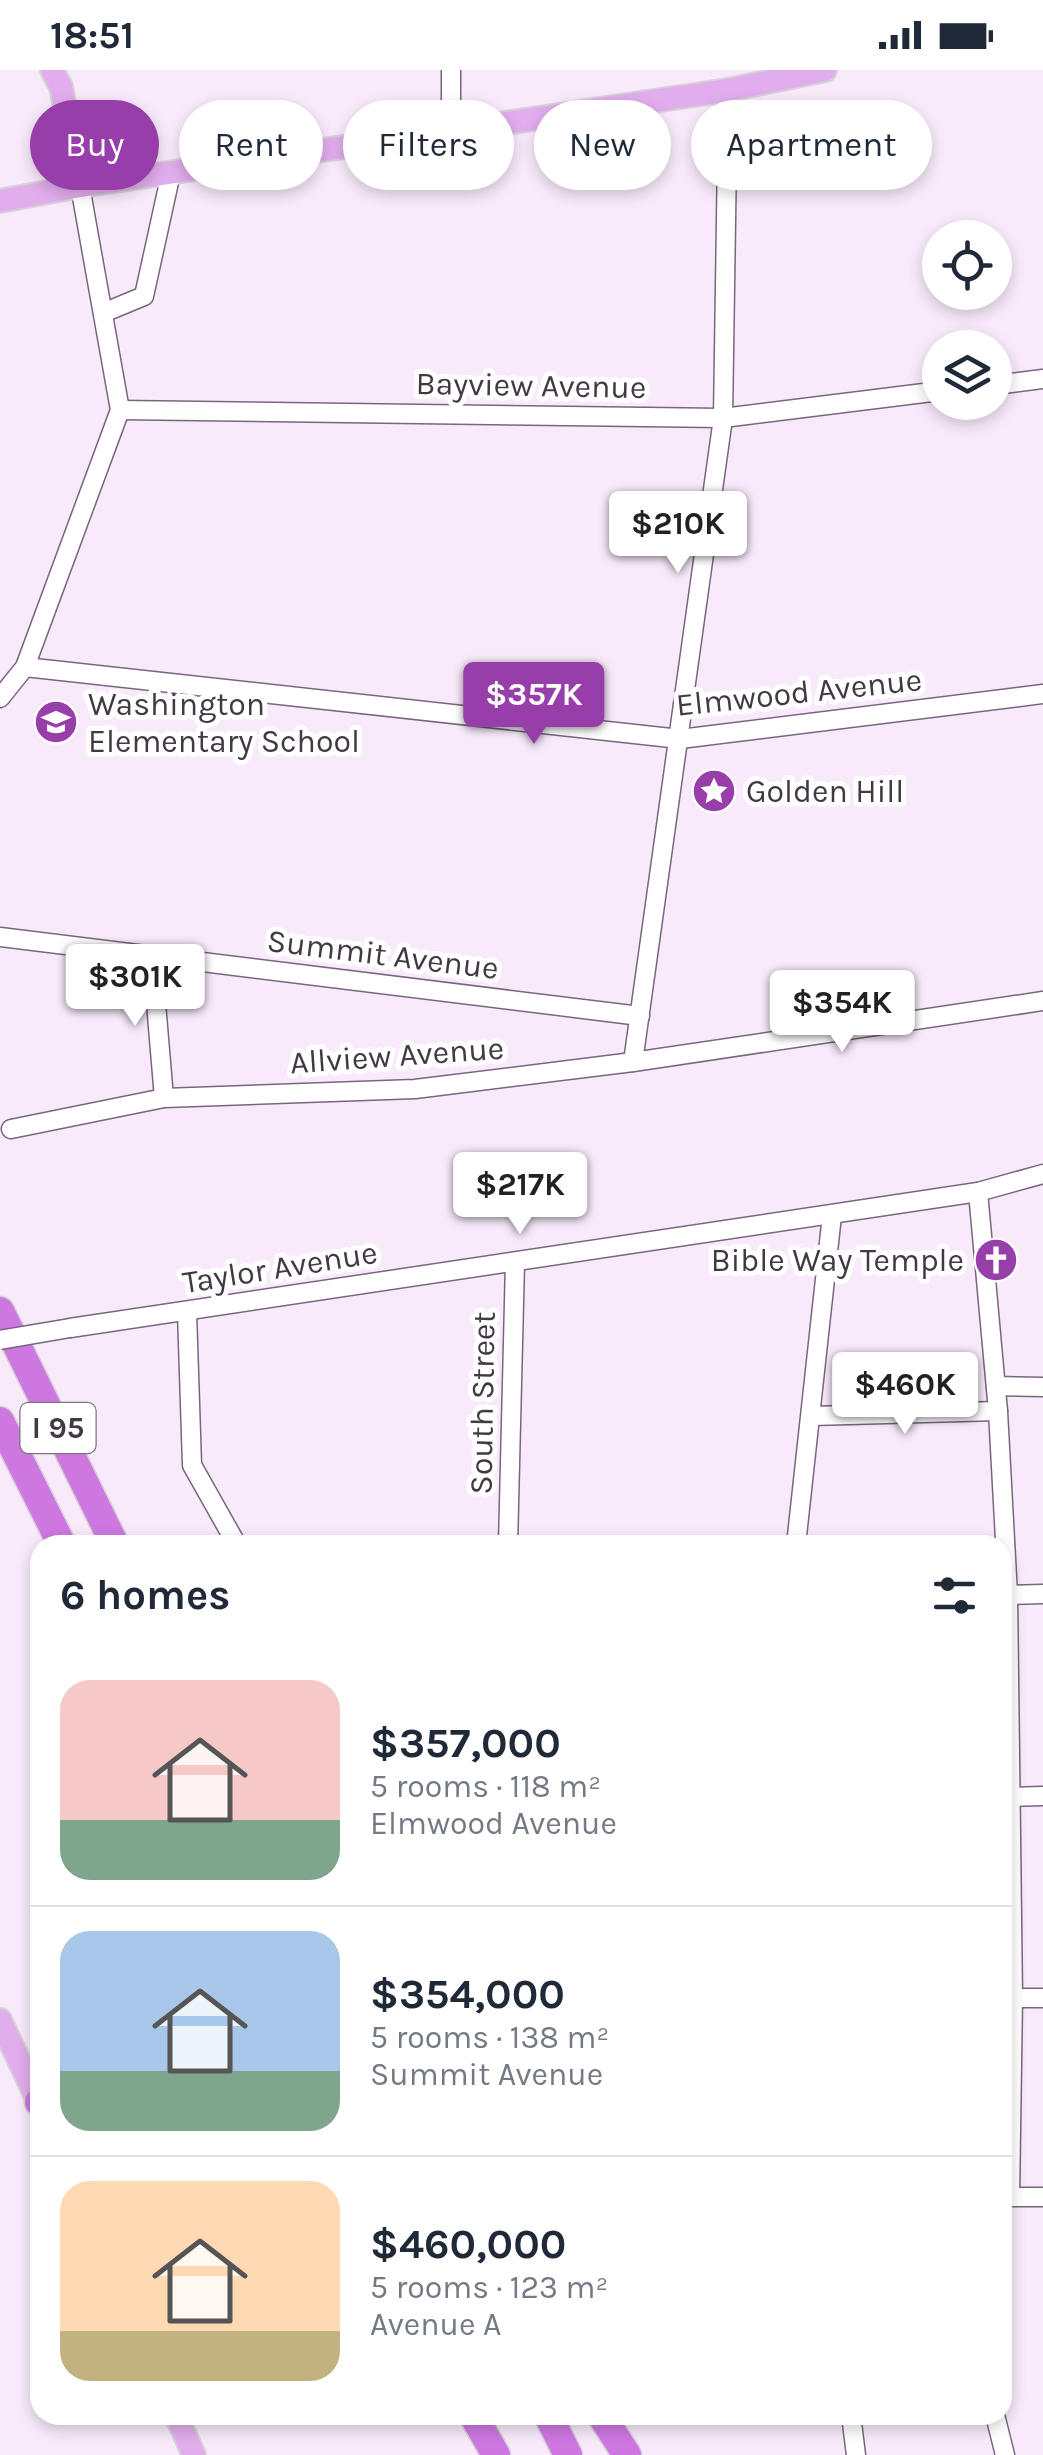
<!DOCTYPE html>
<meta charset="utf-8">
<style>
:root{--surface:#fff;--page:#f2f2f3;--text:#1f2937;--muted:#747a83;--line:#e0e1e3;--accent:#973eaa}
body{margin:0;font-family:Karla,sans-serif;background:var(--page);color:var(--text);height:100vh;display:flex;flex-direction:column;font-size:38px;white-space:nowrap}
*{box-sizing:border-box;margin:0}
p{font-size:32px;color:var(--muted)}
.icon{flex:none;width:55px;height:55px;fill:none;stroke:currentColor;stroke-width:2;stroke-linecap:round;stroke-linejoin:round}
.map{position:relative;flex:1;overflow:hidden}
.details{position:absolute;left:30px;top:1465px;width:982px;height:890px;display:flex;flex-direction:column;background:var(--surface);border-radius:30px;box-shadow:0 5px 15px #0003}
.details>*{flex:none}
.top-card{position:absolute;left:30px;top:30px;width:985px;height:90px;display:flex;gap:20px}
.controls{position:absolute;left:922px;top:150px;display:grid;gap:20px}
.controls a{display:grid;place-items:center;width:90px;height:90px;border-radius:50%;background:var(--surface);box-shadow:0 5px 15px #0003;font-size:50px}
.price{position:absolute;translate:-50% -85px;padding:0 22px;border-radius:10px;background:#fff;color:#222;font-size:32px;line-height:65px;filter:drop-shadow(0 2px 5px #0008)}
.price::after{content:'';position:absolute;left:50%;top:60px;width:30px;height:22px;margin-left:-15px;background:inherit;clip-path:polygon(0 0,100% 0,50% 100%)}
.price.selected{background:var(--accent);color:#fff}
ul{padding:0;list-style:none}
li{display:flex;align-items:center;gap:30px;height:250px;padding:0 30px}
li+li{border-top:2px solid var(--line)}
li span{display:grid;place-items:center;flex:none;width:280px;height:200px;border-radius:30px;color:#555}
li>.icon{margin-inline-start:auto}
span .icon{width:120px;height:120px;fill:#fffc;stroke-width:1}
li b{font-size:42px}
h2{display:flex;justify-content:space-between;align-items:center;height:120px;padding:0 30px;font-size:42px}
.pill{padding:0 35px;border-radius:45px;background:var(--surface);box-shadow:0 5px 15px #0003;font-size:35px;line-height:90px}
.pill.selected{background:var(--accent);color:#fff}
.status{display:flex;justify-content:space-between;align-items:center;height:70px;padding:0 50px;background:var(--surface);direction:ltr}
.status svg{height:28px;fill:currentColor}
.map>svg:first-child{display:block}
</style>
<div class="status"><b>18:51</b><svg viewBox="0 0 49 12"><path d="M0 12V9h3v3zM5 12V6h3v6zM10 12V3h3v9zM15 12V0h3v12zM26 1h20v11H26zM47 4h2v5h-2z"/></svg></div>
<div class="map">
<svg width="1043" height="2385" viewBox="0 0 1043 2385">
<rect width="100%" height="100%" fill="#f8eafb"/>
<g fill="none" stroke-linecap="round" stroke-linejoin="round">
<g stroke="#7a657e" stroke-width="21">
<g id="minor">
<polyline points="451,60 451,0"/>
<polyline points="103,243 144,226 171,103"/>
<polyline points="995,315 1043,309"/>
<polyline points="120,340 723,348 940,321"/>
<polyline points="25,597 680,669 1043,624"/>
<polyline points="0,628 25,597 120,340 80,116"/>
<polyline points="0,867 640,946"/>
<polyline points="152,886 164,1028"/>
<polyline points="633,992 723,348 728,20"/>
<polyline points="11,1059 164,1028 415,1019 633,992 1043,931"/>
<polyline points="978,1122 998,1341 1008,1525 1013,1928 1010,2127"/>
<polyline points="187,1242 192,1395 237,1475"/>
<polyline points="70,1258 978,1122 1043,1104"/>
<polyline points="996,1316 1043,1317"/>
<polyline points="811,1346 998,1341"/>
<polyline points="508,1475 515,1192"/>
<polyline points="796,1475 832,1145"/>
<polyline points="1002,1525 1043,1524"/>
<polyline points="1003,1727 1043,1726"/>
<polyline points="1003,1928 1043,1928"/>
<polyline points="1002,2127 1043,2127"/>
<polyline points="851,2345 856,2385"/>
<polyline points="995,2345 1005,2385"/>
</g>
</g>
<g stroke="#d5d3d6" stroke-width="26">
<g id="major">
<polyline points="52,0 61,17 80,116"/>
<polyline points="0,131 80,116 728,20 825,0"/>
<polyline points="0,1950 40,2035"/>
<polyline points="176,2345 194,2385"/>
</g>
</g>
<g stroke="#d5d3d6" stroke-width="31">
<g id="highway">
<polyline points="0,1241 115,1475"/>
<polyline points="0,1351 62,1475"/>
<polyline points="39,2032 40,2031"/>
<polyline points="473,2345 496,2385"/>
<polyline points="548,2345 568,2385"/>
<polyline points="601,2345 627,2385"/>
</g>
</g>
<use href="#minor" stroke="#fff" stroke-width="18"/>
<use href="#major" stroke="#e2aded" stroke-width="22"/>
<use href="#highway" stroke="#ce77e1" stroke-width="28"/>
<g stroke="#7a657e" stroke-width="21" stroke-linecap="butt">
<polyline id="minor-bridge" points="0,1270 70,1258"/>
</g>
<use href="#minor-bridge" stroke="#fff" stroke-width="18"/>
</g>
<defs>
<g id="school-disc" transform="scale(2.25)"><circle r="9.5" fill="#973eaa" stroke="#fff"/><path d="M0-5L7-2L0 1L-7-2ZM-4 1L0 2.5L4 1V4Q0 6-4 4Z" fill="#fff"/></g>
<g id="sight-disc" transform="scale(2.25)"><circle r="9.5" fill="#973eaa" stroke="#fff"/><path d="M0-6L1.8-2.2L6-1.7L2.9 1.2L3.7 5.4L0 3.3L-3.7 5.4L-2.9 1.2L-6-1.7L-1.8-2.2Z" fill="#fff"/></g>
<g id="church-disc" transform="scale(2.25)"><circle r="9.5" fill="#973eaa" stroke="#fff"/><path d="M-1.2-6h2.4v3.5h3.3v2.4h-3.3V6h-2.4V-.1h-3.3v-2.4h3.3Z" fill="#fff"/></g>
</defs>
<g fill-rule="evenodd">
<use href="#school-disc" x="56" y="652"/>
<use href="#sight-disc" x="714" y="721"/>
<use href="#church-disc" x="996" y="1190"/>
</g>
<g text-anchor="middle" stroke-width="10" stroke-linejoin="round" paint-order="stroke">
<rect fill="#fff" stroke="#7b747c" stroke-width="2.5" x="20.5" y="1333" width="75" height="50" rx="8"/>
<g font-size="30" font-weight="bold" fill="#423944">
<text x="58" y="1368">I 95</text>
</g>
<g font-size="32" fill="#423944" stroke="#fff">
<text transform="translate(531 315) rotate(1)" y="11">Bayview Avenue</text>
<text transform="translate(799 622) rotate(-6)" y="11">Elmwood Avenue</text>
<text transform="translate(383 884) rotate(7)" y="11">Summit Avenue</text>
<text transform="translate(397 985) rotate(-4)" y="11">Allview Avenue</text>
<text transform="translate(280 1197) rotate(-9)" y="11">Taylor Avenue</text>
<text transform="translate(482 1333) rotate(-89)" y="11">South Street</text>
</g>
<g font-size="32" fill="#423944" stroke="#fff" text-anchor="start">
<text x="88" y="645">Washington<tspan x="88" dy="37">Elementary School</tspan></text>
<text x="746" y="732">Golden Hill</text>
<text x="964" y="1201" text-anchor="end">Bible Way Temple</text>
</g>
</g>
</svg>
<div class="controls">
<a><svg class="icon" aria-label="locate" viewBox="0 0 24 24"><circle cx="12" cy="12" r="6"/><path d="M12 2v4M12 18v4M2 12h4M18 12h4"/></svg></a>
<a><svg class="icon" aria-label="layers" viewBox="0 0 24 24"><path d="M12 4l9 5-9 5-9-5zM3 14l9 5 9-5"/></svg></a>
</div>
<b class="price" style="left:678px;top:506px">$210K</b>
<b class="price selected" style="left:534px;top:677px">$357K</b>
<b class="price" style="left:135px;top:959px">$301K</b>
<b class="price" style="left:842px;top:985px">$354K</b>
<b class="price" style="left:520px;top:1167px">$217K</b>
<b class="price" style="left:905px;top:1367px">$460K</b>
<div class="top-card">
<a class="pill selected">Buy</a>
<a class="pill">Rent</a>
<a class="pill">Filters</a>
<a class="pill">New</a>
<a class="pill">Apartment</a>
</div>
<section class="details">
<h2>6 homes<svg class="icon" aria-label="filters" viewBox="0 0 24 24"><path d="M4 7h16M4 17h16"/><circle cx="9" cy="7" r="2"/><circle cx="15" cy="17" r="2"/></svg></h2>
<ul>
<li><span style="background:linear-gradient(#f6c9c9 70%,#7fa58c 0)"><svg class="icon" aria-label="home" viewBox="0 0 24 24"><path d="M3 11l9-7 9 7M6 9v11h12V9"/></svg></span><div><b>$357,000</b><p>5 rooms · 118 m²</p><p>Elmwood Avenue</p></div></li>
<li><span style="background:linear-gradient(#a9c7e8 70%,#7fa58c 0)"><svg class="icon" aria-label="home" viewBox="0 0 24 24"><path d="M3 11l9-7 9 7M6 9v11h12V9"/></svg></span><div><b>$354,000</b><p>5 rooms · 138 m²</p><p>Summit Avenue</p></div></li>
<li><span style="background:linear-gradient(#ffd9b3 75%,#c2b280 0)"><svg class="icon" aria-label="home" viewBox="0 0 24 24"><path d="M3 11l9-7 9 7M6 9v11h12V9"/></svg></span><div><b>$460,000</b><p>5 rooms · 123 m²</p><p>Avenue A</p></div></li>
</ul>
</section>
</div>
